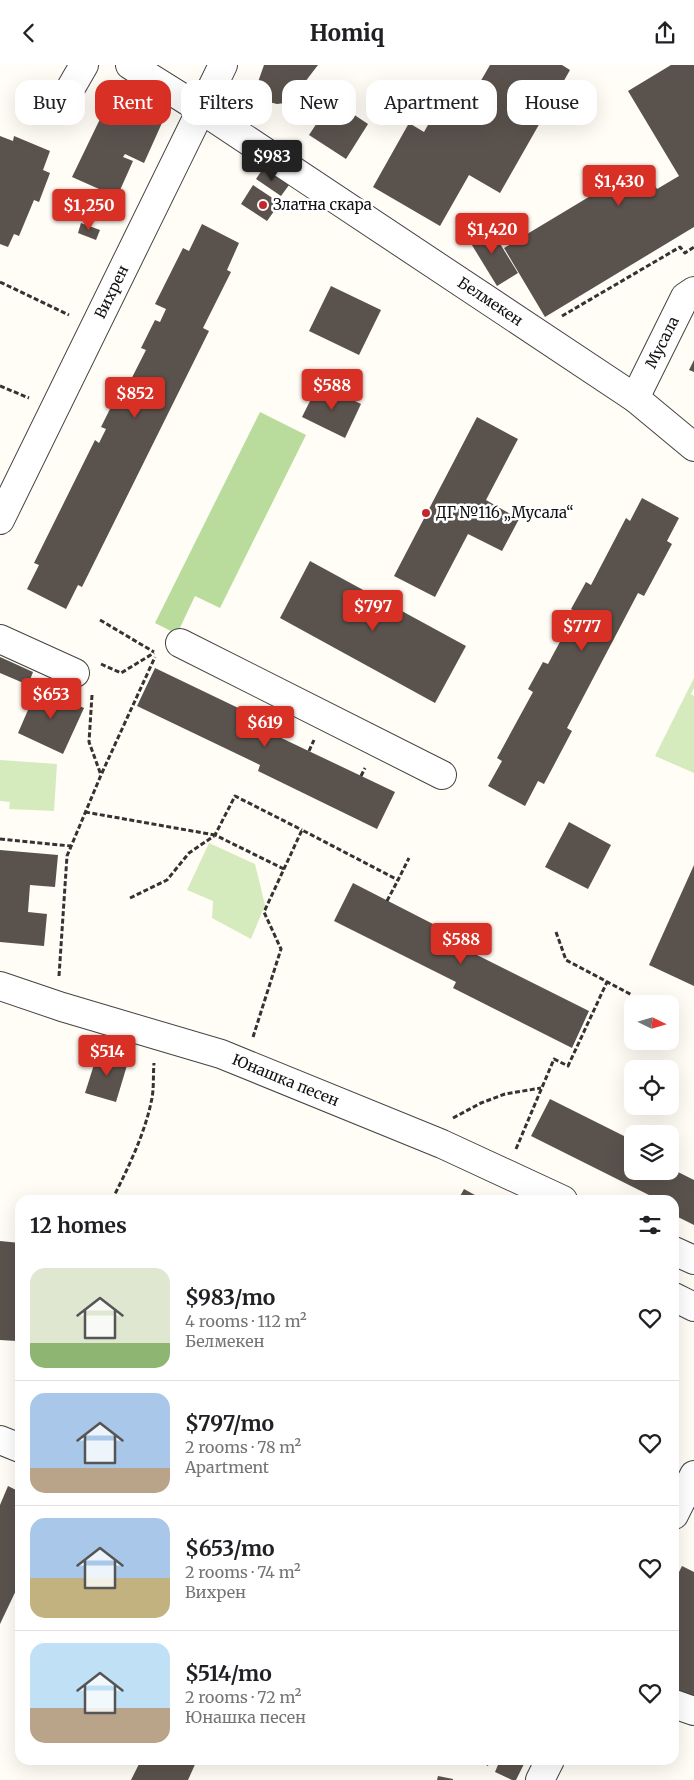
<!DOCTYPE html>
<meta charset="utf-8">
<style>
:root{--surface:#fff;--page:#f6f6f6;--text:#202124;--muted:#757577;--line:#e0e0e0;--accent:#d93025}
body{margin:0;font-family:Merriweather,serif;background:var(--page);color:var(--text);height:100vh;display:flex;flex-direction:column;font-size:19px;white-space:nowrap}
*{box-sizing:border-box;margin:0}
p{font-size:16px;color:var(--muted)}
.icon{flex:none;width:28px;height:28px;fill:none;stroke:currentColor;stroke-width:2;stroke-linecap:round;stroke-linejoin:round}
.map{position:relative;flex:1;overflow:hidden}
.panel{position:absolute;left:15px;top:1130px;width:664px;height:570px;display:flex;flex-direction:column;background:var(--surface);border-radius:15px;box-shadow:0 5px 20px #0002}
.panel>*{flex:none}
.banner{position:absolute;left:15px;top:15px;width:665px;height:45px;display:flex;gap:10px}
.needle{width:32px;rotate:95deg}
.fabs{position:absolute;left:624px;top:930px;display:grid;gap:10px}
.fabs a{display:grid;place-items:center;width:55px;height:55px;border-radius:10px;background:var(--surface);box-shadow:0 5px 20px #0002;font-size:25px}
.price{position:absolute;translate:-50% -42px;padding:0 11px;border-radius:5px;background:var(--accent);color:#fff;font-size:16px;line-height:32px;filter:drop-shadow(0 1px 2px #0008)}
.price::after{content:'';position:absolute;left:50%;top:30px;width:15px;height:11px;margin-left:-8px;background:inherit;clip-path:polygon(0 0,100% 0,50% 100%)}
.price.on{background:#222;color:#fff}
ul{padding:0;list-style:none}
li{display:flex;align-items:center;gap:15px;height:125px;padding:0 15px}
li+li{border-top:1px solid var(--line)}
li span{display:grid;place-items:center;flex:none;width:140px;height:100px;border-radius:15px;color:#555}
li>.icon{margin-inline-start:auto}
span .icon{width:60px;height:60px;fill:#fffc;stroke-width:1}
li b{font-size:21px}
h2{display:flex;justify-content:space-between;align-items:center;height:60px;padding:0 15px;font-size:21px}
.pill{padding:0 18px;border-radius:15px;background:var(--surface);box-shadow:0 5px 20px #0002;font-size:18px;line-height:45px}
.pill.on{background:var(--accent);color:#fff}
header{display:flex;justify-content:space-between;align-items:center;height:65px;padding:0 15px;background:var(--surface);font-size:22px;font-weight:800}
.map>svg:first-child{display:block}
</style>
<header><svg class="icon" aria-label="back" viewBox="0 0 24 24"><path d="M15 5l-7 7 7 7"/></svg>Homiq<svg class="icon" aria-label="share" viewBox="0 0 24 24"><path d="M12 15V3M7 8l5-5 5 5M5 13v7h14v-7"/></svg></header>
<div class="map">
<svg width="694" height="1715" viewBox="0 0 694 1715">
<rect width="100%" height="100%" fill="#fffdf5"/>
<g fill="#d5ebbd">
<polygon points="694,613 694,623 691,629 694,631 694,708 655,691"/>
<polygon points="0,695 57,699 54,746 9,744 10,737 0,736"/>
<polygon points="209,778 255,799 265,840 251,874 212,853 213,836 187,825"/>
</g>
<polygon fill="#b9dc9c" points="260,347 306,370 220,543 195,531 177,569 155,558"/>
<g fill="#5a524d">
<polygon points="264,0 318,0 292,34 285,38 277,39 269,37 263,32 259,25 258,17"/>
<polygon points="490,0 562,0 570,5 500,128 469,110 440,161 373,122 409,58 424,67 451,19 472,31"/>
<polygon points="671,0 694,0 694,162 545,252 504,183 642,100 657,124 679,111 628,26"/>
<polygon points="114,25 166,49 144,98 125,89 123,92 133,96 117,132 72,112"/>
<polygon points="332,35 368,59 346,94 309,70"/>
<polygon points="0,71 13,76 14,71 50,86 43,105 50,108 39,137 34,135 19,171 14,169 8,182 0,179"/>
<polygon points="264,102 289,120 281,131 256,114"/>
<polygon points="253,120 280,138 267,156 241,139"/>
<polygon points="81,158 100,165 96,175 78,168"/>
<polygon points="202,159 239,178 227,205 231,207 203,263 209,266 82,522 78,520 66,544 27,524 39,500 34,498 95,375 99,378 106,364 101,362 115,334 120,336 146,285 141,283 155,255 160,257 166,244 155,239 183,183 189,186"/>
<polygon points="488,159 518,208 497,221 467,172"/>
<polygon points="331,221 381,245 359,290 309,266"/>
<polygon points="694,295 694,307 689,305"/>
<polygon points="319,318 361,339 345,373 302,352"/>
<polygon points="477,352 518,374 486,435 519,454 502,486 468,469 435,532 394,511"/>
<polygon points="642,433 679,453 667,476 672,479 644,531 638,528 567,663 572,666 544,719 538,716 525,741 488,721 502,696 497,693 533,627 528,624 543,597 548,599 576,547 571,544 586,517 591,520 626,453 630,456"/>
<polygon points="310,496 466,581 435,638 280,553"/>
<polygon points="0,592 33,607 28,620 0,608"/>
<polygon points="155,603 278,662 275,670 395,727 377,764 258,706 260,700 137,641"/>
<polygon points="38,622 84,643 63,689 18,668"/>
<polygon points="569,757 611,780 588,824 545,802"/>
<polygon points="0,785 58,790 55,822 30,820 28,847 47,849 44,881 0,877"/>
<polygon points="694,800 694,921 649,900"/>
<polygon points="353,818 474,880 471,887 589,946 572,983 453,923 456,917 334,856"/>
<polygon points="98,987 128,997 116,1037 85,1028"/>
<polygon points="550,1034 632,1075 632,1106 670,1106 670,1103 694,1115 694,1160 674,1150 674,1135 652,1135 653,1132 531,1071"/>
<polygon points="464,1124 484,1135 458,1135"/>
<polygon points="0,1176 20,1178 20,1214 16,1214 15,1227 20,1227 17,1276 0,1275"/>
<polygon points="8,1421 20,1427 20,1517 0,1559 0,1440"/>
<polygon points="682,1501 694,1507 694,1644 674,1634 674,1517"/>
<polygon points="141,1695 197,1695 188,1715 131,1715"/>
<polygon points="475,1695 490,1695 488,1701"/>
<polygon points="500,1695 526,1695 516,1715 512,1715 495,1707"/>
<polygon points="438,1711 453,1714 453,1715 437,1715"/>
</g>
<g fill="none" stroke-linecap="round" stroke-linejoin="round">
<g stroke="#444" stroke-width="30">
<g id="minor">
<path id="s1" d="M 130,0 L 202,45 L 635,333 L 694,382"/>
<polyline points="65,33 84,0"/>
<path id="s2" d="M 635,333 L 685,232 L 694,226"/>
<path id="s3" d="M 0,455 L 223,0"/>
<polyline points="0,574 75,608"/>
<polyline points="180,578 442,710"/>
<path id="s4" d="M 0,921 L 62,942 L 221,989 L 442,1079 L 563,1135"/>
<polyline points="674,1186 694,1195"/>
<polyline points="674,1232 694,1242"/>
<polyline points="0,1375 20,1383"/>
<polyline points="674,1450 694,1410"/>
<polyline points="674,1639 694,1646"/>
<polyline points="540,1715 550,1695"/>
</g>
</g>
<g stroke="#333" stroke-width="3" stroke-dasharray="5 2.5" stroke-linecap="butt">
<polyline points="238,31 263,50"/>
<polyline points="0,217 69,250"/>
<polyline points="562,251 680,182 685,188 694,182"/>
<polyline points="0,321 29,333"/>
<polyline points="100,555 154,587"/>
<polyline points="101,599 121,608 154,588"/>
<polyline points="92,630 89,677 101,710"/>
<polyline points="309,686 314,675"/>
<polyline points="361,711 365,703"/>
<polyline points="85,747 215,770"/>
<polyline points="0,774 71,781"/>
<polyline points="284,804 215,770 235,731 302,765"/>
<polyline points="130,833 167,815 189,788 214,771"/>
<polyline points="387,836 398,815"/>
<polyline points="556,867 566,895 632,930"/>
<polyline points="59,911 67,791 101,710 155,592"/>
<polyline points="253,972 281,884 264,847 302,765 398,815 409,793"/>
<polyline points="453,1053 481,1038 505,1029 541,1023"/>
<polyline points="516,1084 554,994 568,1001 607,917"/>
<path d="M 112,1135 C 128,1103 145,1069 152,1033 C 154,1022 153,1010 154,998"/>
</g>
<use href="#minor" stroke="#fff" stroke-width="28"/>
</g>
<g fill="#c4262e" stroke="#fff" stroke-width="2">
<circle cx="263" cy="140" r="5"/>
<circle cx="426" cy="448" r="5"/>
</g>
<g text-anchor="middle" stroke-width="5" stroke-linejoin="round" paint-order="stroke">
<g font-size="15" fill="#111" stroke="#fff" text-anchor="start">
<text x="273" y="145">Златна скара</text>
<text x="436" y="453">ДГ №116 „Мусала“</text>
</g>
<g font-size="15" fill="#111" stroke="#fff">
<text dy="5" stroke="none"><textPath href="#s3" startOffset="254">Вихрен</textPath></text>
<text dy="5" stroke="none"><textPath href="#s1" startOffset="431">Белмекен</textPath></text>
<text dy="5" stroke="none"><textPath href="#s2" startOffset="62">Мусала</textPath></text>
<text dy="5" stroke="none"><textPath href="#s4" startOffset="301">Юнашка песен</textPath></text>
</g>
</g>
</svg>
<div class="fabs">
<a><svg class="needle" viewBox="-14 -14 28 28"><path d="M0-13l5 13h-10z" fill="#e53935"/><path d="M0 13l5-13h-10z" fill="#757577"/></svg></a>
<a><svg class="icon" aria-label="locate" viewBox="0 0 24 24"><circle cx="12" cy="12" r="6"/><path d="M12 2v4M12 18v4M2 12h4M18 12h4"/></svg></a>
<a><svg class="icon" aria-label="layers" viewBox="0 0 24 24"><path d="M12 4l9 5-9 5-9-5zM3 14l9 5 9-5"/></svg></a>
</div>
<b class="price on" style="left:272px;top:117px">$983</b>
<b class="price" style="left:619px;top:142px">$1,430</b>
<b class="price" style="left:89px;top:166px">$1,250</b>
<b class="price" style="left:492px;top:190px">$1,420</b>
<b class="price" style="left:332px;top:346px">$588</b>
<b class="price" style="left:135px;top:354px">$852</b>
<b class="price" style="left:373px;top:567px">$797</b>
<b class="price" style="left:582px;top:587px">$777</b>
<b class="price" style="left:51px;top:655px">$653</b>
<b class="price" style="left:265px;top:683px">$619</b>
<b class="price" style="left:461px;top:900px">$588</b>
<b class="price" style="left:107px;top:1012px">$514</b>
<div class="banner">
<a class="pill">Buy</a>
<a class="pill on">Rent</a>
<a class="pill">Filters</a>
<a class="pill">New</a>
<a class="pill">Apartment</a>
<a class="pill">House</a>
</div>
<section class="panel">
<h2>12 homes<svg class="icon" aria-label="filters" viewBox="0 0 24 24"><path d="M4 7h16M4 17h16"/><circle cx="9" cy="7" r="2"/><circle cx="15" cy="17" r="2"/></svg></h2>
<ul>
<li><span style="background:linear-gradient(#dfe7d0 75%,#8fb573 0)"><svg class="icon" aria-label="home" viewBox="0 0 24 24"><path d="M3 11l9-7 9 7M6 9v11h12V9"/></svg></span><div><b>$983/mo</b><p>4 rooms · 112 m²</p><p>Белмекен</p></div><svg class="icon" aria-label="heart" viewBox="0 0 24 24"><path d="M12 20l-8-8c-3-5 5-10 8-4 3-6 11-1 8 4z"/></svg></li>
<li><span style="background:linear-gradient(#a9c7e8 75%,#b9a48a 0)"><svg class="icon" aria-label="home" viewBox="0 0 24 24"><path d="M3 11l9-7 9 7M6 9v11h12V9"/></svg></span><div><b>$797/mo</b><p>2 rooms · 78 m²</p><p>Apartment</p></div><svg class="icon" aria-label="heart" viewBox="0 0 24 24"><path d="M12 20l-8-8c-3-5 5-10 8-4 3-6 11-1 8 4z"/></svg></li>
<li><span style="background:linear-gradient(#a9c7e8 60%,#c2b280 0)"><svg class="icon" aria-label="home" viewBox="0 0 24 24"><path d="M3 11l9-7 9 7M6 9v11h12V9"/></svg></span><div><b>$653/mo</b><p>2 rooms · 74 m²</p><p>Вихрен</p></div><svg class="icon" aria-label="heart" viewBox="0 0 24 24"><path d="M12 20l-8-8c-3-5 5-10 8-4 3-6 11-1 8 4z"/></svg></li>
<li><span style="background:linear-gradient(#bfe0f5 65%,#b9a48a 0)"><svg class="icon" aria-label="home" viewBox="0 0 24 24"><path d="M3 11l9-7 9 7M6 9v11h12V9"/></svg></span><div><b>$514/mo</b><p>2 rooms · 72 m²</p><p>Юнашка песен</p></div><svg class="icon" aria-label="heart" viewBox="0 0 24 24"><path d="M12 20l-8-8c-3-5 5-10 8-4 3-6 11-1 8 4z"/></svg></li>
</ul>
</section>
</div>
